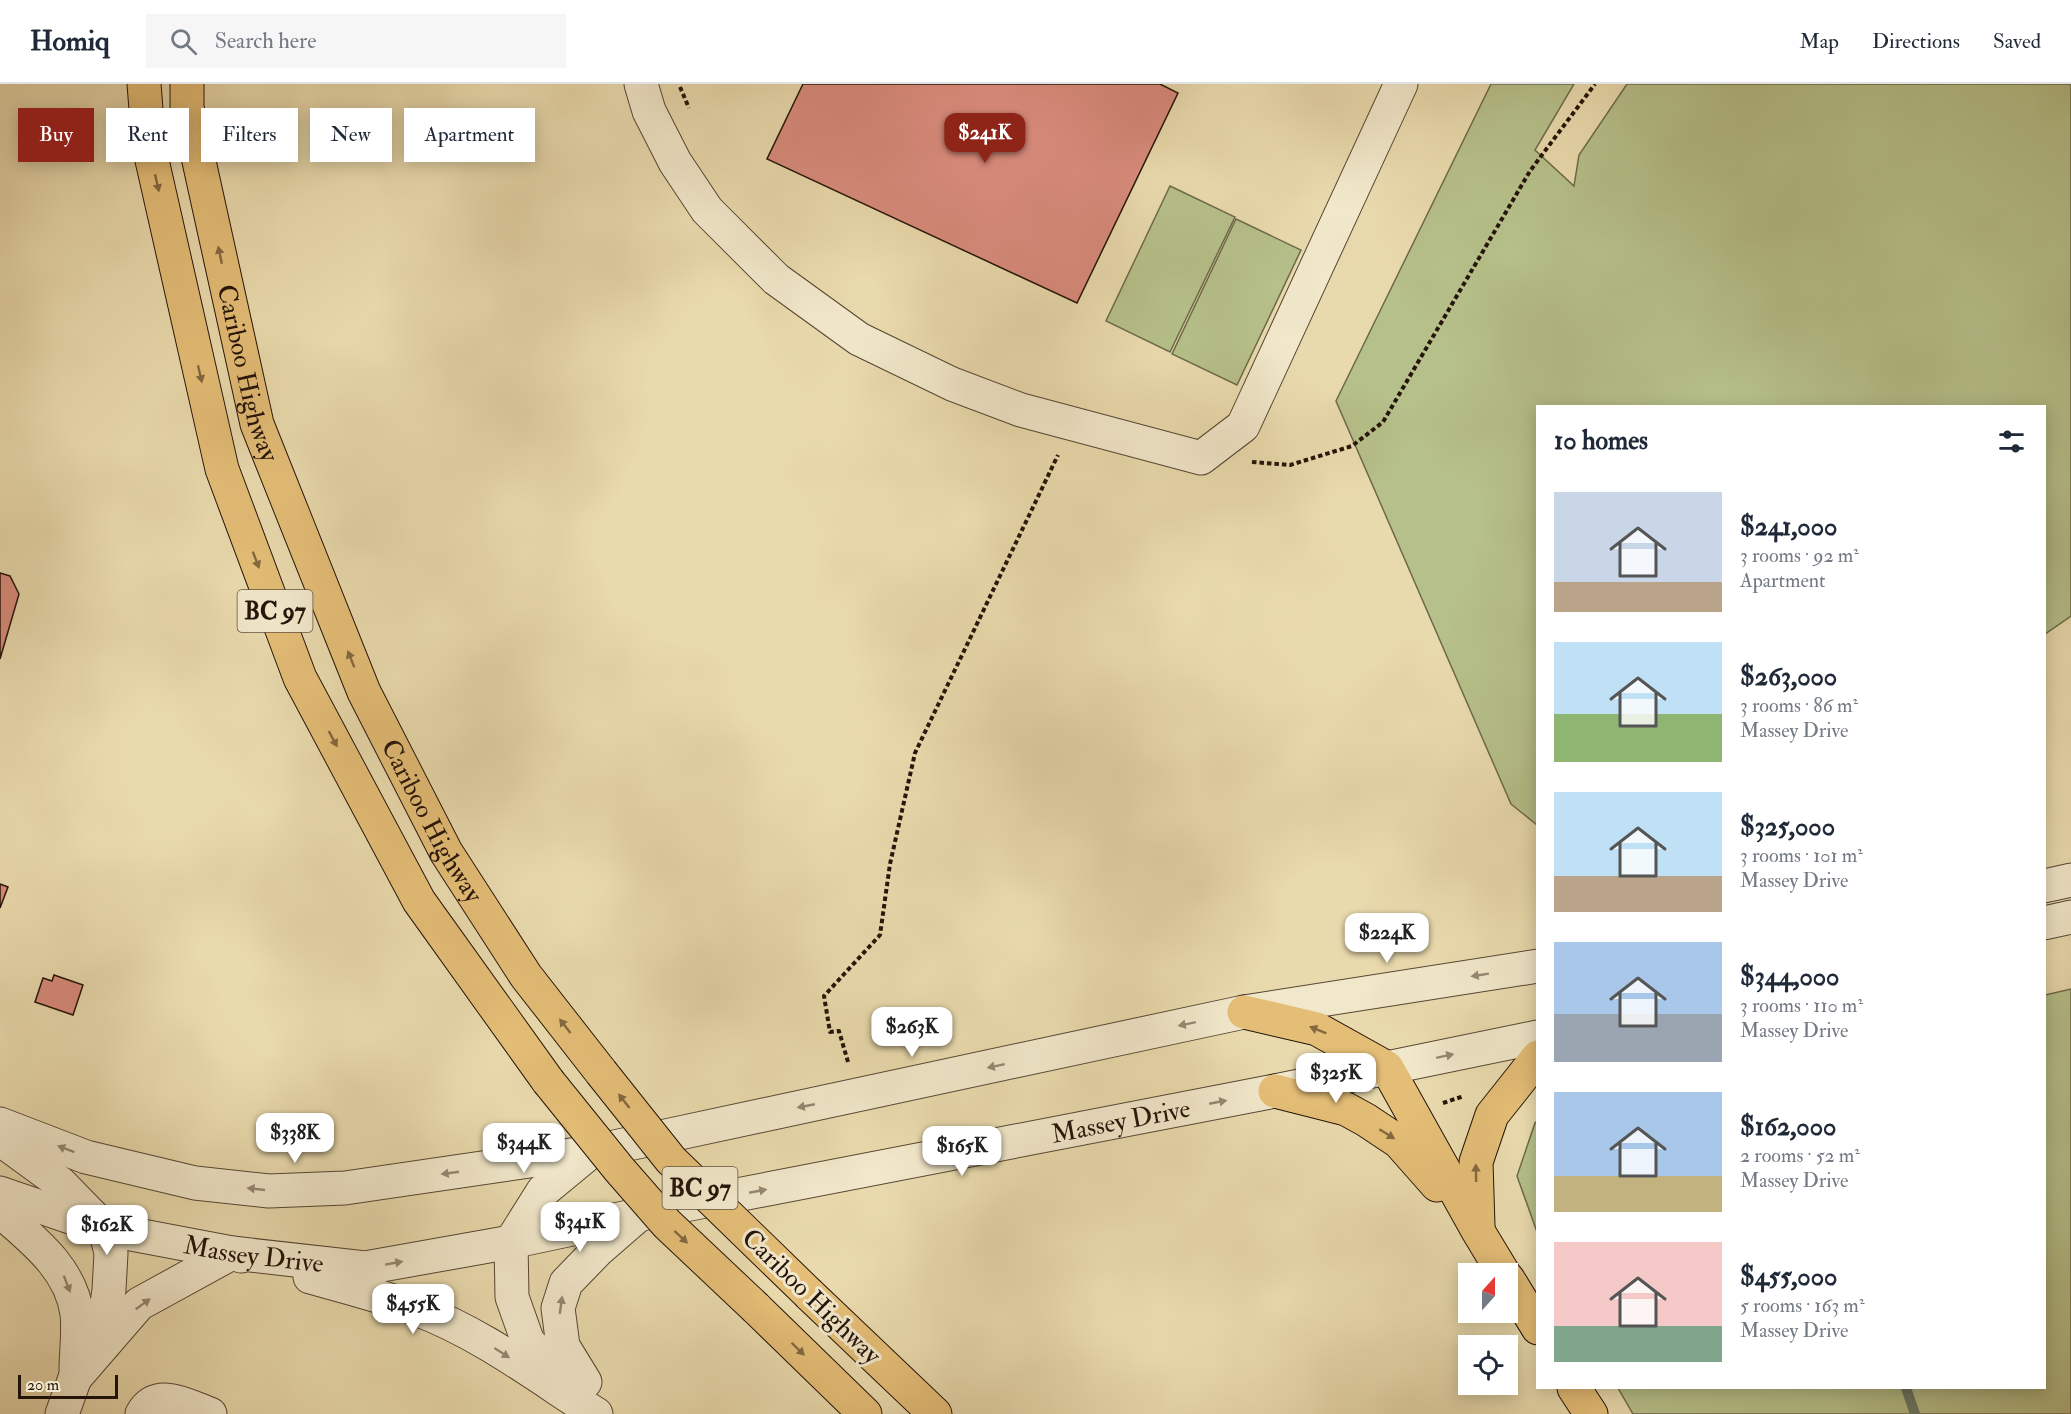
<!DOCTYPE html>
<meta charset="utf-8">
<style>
:root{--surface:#fff;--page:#f6f6f7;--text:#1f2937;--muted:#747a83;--line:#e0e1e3;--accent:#8f2418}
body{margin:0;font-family:"IM FELL Double Pica",serif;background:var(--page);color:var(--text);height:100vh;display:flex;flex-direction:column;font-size:22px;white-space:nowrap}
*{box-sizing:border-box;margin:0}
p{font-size:20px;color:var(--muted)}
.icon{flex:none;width:33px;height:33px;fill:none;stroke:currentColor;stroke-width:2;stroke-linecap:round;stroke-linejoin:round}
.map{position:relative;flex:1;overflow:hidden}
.details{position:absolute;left:1536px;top:321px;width:510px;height:984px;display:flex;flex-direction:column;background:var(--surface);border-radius:0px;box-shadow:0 3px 15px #0003}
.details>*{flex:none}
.top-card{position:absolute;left:18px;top:24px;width:570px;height:54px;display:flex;gap:12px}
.needle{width:39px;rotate:21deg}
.controls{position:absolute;left:1458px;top:1179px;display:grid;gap:12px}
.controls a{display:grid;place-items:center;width:60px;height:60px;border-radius:0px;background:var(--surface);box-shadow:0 3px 15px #0003;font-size:30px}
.scale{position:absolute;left:18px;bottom:15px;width:100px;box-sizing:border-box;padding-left:6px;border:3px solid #241409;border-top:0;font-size:16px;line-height:21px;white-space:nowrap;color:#241409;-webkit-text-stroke:4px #f1e7ca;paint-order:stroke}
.price{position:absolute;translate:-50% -51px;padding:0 14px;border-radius:12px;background:#fff;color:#222;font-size:20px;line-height:39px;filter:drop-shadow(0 2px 3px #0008)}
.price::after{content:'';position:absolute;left:50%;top:36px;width:18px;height:14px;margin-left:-9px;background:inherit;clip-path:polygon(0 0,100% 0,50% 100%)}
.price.current{background:var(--accent);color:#fff}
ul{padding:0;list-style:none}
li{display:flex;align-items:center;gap:18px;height:150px;padding:0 18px}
li span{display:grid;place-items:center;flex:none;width:168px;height:120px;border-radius:0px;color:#555}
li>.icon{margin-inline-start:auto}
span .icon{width:72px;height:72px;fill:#fffc;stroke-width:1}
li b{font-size:26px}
h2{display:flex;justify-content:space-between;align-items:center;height:72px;padding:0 18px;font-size:26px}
.pill{padding:0 21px;border-radius:0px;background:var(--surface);box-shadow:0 3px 15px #0003;font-size:21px;line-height:54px}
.pill.current{background:var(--accent);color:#fff}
header{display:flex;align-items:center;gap:36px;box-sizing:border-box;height:84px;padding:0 30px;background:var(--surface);border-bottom:2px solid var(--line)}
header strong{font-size:28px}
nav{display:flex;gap:33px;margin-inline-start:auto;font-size:21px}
.search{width:420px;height:54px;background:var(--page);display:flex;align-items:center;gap:15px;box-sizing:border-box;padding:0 21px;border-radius:0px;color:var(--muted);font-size:22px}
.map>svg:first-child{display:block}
</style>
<header>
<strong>Homiq</strong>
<div class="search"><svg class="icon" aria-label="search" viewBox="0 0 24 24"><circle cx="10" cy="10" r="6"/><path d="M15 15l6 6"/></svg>Search here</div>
<nav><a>Map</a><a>Directions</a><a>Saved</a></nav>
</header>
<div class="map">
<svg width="2071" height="1330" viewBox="0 0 2071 1330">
<rect width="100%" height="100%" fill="#e9daad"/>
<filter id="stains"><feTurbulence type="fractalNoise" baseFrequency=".00333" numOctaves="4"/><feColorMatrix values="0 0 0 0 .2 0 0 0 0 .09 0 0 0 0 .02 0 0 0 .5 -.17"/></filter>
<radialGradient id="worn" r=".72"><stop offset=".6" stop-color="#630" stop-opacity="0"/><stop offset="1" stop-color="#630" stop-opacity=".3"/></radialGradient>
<g fill="#b6c08a" stroke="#6d6a4a" stroke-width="1.5">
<polygon points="1491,0 1574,0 1535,66 1574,102 1579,71 1627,0 2071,0 2071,532 2045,550 2044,322 1538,322 1537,741 1511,720 1336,317"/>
<polygon points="1170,102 1235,133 1170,268 1106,237"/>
<polygon points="1236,135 1301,166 1237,301 1172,270"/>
<polygon points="2071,905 2071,1330 1633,1330 1618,1304 2044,1304 2045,911"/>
<polygon points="1537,1037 1537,1148 1517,1092 1535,1039"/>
</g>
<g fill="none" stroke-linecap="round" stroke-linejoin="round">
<polyline stroke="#697869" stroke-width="10" points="1906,1304 1915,1330"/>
</g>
<g fill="#d98b7c" stroke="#241409" stroke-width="1.5">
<polygon points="803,0 1160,0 1178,9 1077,219 767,75"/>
<polygon points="0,489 10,492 19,510 0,575"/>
<polygon points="0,800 8,803 0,824"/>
<polygon points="54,891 83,901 73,931 35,918 43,894 52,897"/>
</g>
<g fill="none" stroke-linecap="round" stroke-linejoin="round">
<g stroke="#554632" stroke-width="35">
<g id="minor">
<polyline points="641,0 649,27 675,78 707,126 776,195 859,255 952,300 1021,326 1201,374 1243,342 1401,0"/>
<polyline points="2044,802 2071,796"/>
<polyline points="2044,839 2071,833"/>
<polyline points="0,1040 86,1073 195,1099 269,1107 345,1104 591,1068 1244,928 1538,882"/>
<polyline points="0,1055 60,1099 105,1145 111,1169 109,1206 104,1240 75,1294 62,1330"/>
<path id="s1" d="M 0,1109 L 105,1145 L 232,1169 L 365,1184 L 511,1158 L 685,1121 L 1275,1007 L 1538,953"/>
<path d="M 0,1127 C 32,1155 71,1184 77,1230 C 79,1247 76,1268 76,1286"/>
<path d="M 310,1193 C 345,1203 382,1212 416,1225 C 481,1249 538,1293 596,1330"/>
<polyline points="561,1291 528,1258 512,1213 511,1158 543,1107 589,1069"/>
<polyline points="75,1294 139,1220 232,1169 241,1172"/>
<polyline points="585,1298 563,1262 558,1224 566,1199 598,1166 636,1133"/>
<path d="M 142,1330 C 157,1303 188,1322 210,1330"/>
</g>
</g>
<g stroke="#241409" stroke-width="35">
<g id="highway">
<polyline points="144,0 149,63 222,385 300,594 419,817 548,997"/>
<path id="s2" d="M 187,0 L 187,23 L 257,340 L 364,608 L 446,768 L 526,892 L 601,988"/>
<polyline points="1244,928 1317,945 1387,984 1478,1147 1504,1190"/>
<polyline points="1275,1007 1346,1025 1366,1036 1399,1058 1437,1101"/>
<polyline points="1478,1142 1476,1078 1492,1031 1538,973"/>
<polyline points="1508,1195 1538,1244"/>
<polyline points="809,1210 935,1330"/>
<polyline points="756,1224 865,1330"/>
<polyline points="1574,1304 1591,1330"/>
</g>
</g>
<g stroke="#241409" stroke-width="4" stroke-dasharray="4.5 3" stroke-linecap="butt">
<polyline points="680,3 689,24"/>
<polyline points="1252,378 1290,381 1352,362 1383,338 1530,87 1595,0"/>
<polyline points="848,978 839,947 830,948 824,912 880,851 890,780 915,669 1058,371"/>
<polyline points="1443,1019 1464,1012"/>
</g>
<use href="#minor" stroke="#f1e7ca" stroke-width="33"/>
<use href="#highway" stroke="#e4bd76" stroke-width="33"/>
<g stroke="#241409" stroke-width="35" stroke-linecap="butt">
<g id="highway-bridge">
<polyline points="601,988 671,1076 809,1210"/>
<polyline points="548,997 619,1085 667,1140 756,1224"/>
</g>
</g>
<use href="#highway-bridge" stroke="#e4bd76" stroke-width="33"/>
</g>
<defs><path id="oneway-solid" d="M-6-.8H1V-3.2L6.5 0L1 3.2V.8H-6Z" transform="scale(1.5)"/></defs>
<g fill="#846840">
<use href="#oneway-solid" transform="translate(157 99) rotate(77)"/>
<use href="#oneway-solid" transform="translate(220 171) rotate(-102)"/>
<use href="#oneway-solid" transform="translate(200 290) rotate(77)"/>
<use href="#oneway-solid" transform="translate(256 476) rotate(69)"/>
<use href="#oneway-solid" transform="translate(351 575) rotate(-112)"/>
<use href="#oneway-solid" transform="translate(333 655) rotate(62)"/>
<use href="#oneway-solid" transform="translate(565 942) rotate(-128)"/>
<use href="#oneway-solid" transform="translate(1318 946) rotate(-158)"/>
<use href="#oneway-solid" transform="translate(624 1017) rotate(-128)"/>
<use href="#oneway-solid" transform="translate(1387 1050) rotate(32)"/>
<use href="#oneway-solid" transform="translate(1476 1089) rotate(-91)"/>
<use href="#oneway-solid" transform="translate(681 1153) rotate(43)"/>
<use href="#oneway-solid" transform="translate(798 1265) rotate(44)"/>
</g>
<g fill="#958873">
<use href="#oneway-solid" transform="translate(1480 891) rotate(171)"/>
<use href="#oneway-solid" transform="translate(1187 940) rotate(168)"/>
<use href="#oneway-solid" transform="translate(1445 972) rotate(-12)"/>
<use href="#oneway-solid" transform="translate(996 982) rotate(168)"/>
<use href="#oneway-solid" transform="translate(1218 1018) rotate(-11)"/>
<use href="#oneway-solid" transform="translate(806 1022) rotate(169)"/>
<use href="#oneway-solid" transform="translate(66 1065) rotate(-159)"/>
<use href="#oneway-solid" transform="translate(450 1089) rotate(172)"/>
<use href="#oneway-solid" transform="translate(256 1105) rotate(-174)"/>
<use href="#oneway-solid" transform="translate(758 1107) rotate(-11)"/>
<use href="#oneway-solid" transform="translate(394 1179) rotate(-10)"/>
<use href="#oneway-solid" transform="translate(67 1200) rotate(69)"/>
<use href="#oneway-solid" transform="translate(143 1220) rotate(-36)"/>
<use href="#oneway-solid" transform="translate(561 1221) rotate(-82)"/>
<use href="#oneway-solid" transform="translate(502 1269) rotate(33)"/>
</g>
<g text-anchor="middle" stroke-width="6" stroke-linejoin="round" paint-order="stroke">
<g fill="#f1e7ca" stroke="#625343" stroke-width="1.5">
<rect x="237.5" y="506" width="75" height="42" rx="4.5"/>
<rect x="662.5" y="1083" width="75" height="42" rx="4.5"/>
</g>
<g font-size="24" font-weight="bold" fill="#241409">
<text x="275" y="535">BC 97</text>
<text x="700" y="1112">BC 97</text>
</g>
<g font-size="26" fill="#241409" stroke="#f1e7ca">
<text dy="9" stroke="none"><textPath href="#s2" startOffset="296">Cariboo Highway</textPath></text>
<text dy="9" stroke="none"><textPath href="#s2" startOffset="782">Cariboo Highway</textPath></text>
<text dy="9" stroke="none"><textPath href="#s1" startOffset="1144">Massey Drive</textPath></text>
<text dy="9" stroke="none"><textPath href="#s1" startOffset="262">Massey Drive</textPath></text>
<text transform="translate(812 1212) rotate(44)" y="9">Cariboo Highway</text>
</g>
</g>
<rect width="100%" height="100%" filter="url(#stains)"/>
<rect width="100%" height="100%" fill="url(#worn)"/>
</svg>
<div class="controls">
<a><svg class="needle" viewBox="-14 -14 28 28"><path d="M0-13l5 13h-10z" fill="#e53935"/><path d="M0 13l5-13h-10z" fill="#747a83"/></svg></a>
<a><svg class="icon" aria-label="locate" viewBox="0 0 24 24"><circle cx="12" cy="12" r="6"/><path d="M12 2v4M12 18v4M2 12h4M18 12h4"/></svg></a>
</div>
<div class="scale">20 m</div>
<b class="price current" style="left:985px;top:80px">$241K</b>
<b class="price" style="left:1387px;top:880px">$224K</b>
<b class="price" style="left:912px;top:974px">$263K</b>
<b class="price" style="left:1336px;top:1020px">$325K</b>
<b class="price" style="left:295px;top:1080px">$338K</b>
<b class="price" style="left:524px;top:1090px">$344K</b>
<b class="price" style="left:962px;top:1093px">$165K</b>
<b class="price" style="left:580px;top:1169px">$341K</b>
<b class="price" style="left:107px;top:1172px">$162K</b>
<b class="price" style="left:413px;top:1251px">$455K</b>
<div class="top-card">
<a class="pill current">Buy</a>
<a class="pill">Rent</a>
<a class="pill">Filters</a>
<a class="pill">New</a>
<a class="pill">Apartment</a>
</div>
<section class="details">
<h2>10 homes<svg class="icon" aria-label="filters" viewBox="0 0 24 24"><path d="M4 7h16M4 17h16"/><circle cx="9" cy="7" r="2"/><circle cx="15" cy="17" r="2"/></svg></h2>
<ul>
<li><span style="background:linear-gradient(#c9d6e8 75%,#b9a48a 0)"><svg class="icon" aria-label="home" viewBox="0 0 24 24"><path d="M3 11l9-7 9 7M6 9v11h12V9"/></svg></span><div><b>$241,000</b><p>3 rooms · 92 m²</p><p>Apartment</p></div></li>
<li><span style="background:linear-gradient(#bfe0f5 60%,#8fb573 0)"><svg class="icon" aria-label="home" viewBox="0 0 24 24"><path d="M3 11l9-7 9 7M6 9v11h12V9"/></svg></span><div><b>$263,000</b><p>3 rooms · 86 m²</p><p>Massey Drive</p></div></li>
<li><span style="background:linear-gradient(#bfe0f5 70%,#b9a48a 0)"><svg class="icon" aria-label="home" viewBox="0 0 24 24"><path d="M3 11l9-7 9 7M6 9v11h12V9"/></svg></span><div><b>$325,000</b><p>3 rooms · 101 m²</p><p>Massey Drive</p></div></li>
<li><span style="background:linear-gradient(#a9c7e8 60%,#9aa5b1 0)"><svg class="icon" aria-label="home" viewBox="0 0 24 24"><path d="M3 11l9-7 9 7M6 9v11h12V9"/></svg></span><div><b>$344,000</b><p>3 rooms · 110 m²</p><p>Massey Drive</p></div></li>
<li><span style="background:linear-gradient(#a9c7e8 70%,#c2b280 0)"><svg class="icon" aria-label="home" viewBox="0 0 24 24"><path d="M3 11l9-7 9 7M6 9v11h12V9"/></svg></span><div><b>$162,000</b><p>2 rooms · 52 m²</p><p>Massey Drive</p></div></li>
<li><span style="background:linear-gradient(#f6c9c9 70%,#7fa58c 0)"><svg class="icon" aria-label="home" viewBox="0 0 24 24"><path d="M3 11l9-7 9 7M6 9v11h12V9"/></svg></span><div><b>$455,000</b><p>5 rooms · 163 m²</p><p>Massey Drive</p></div></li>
</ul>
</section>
</div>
